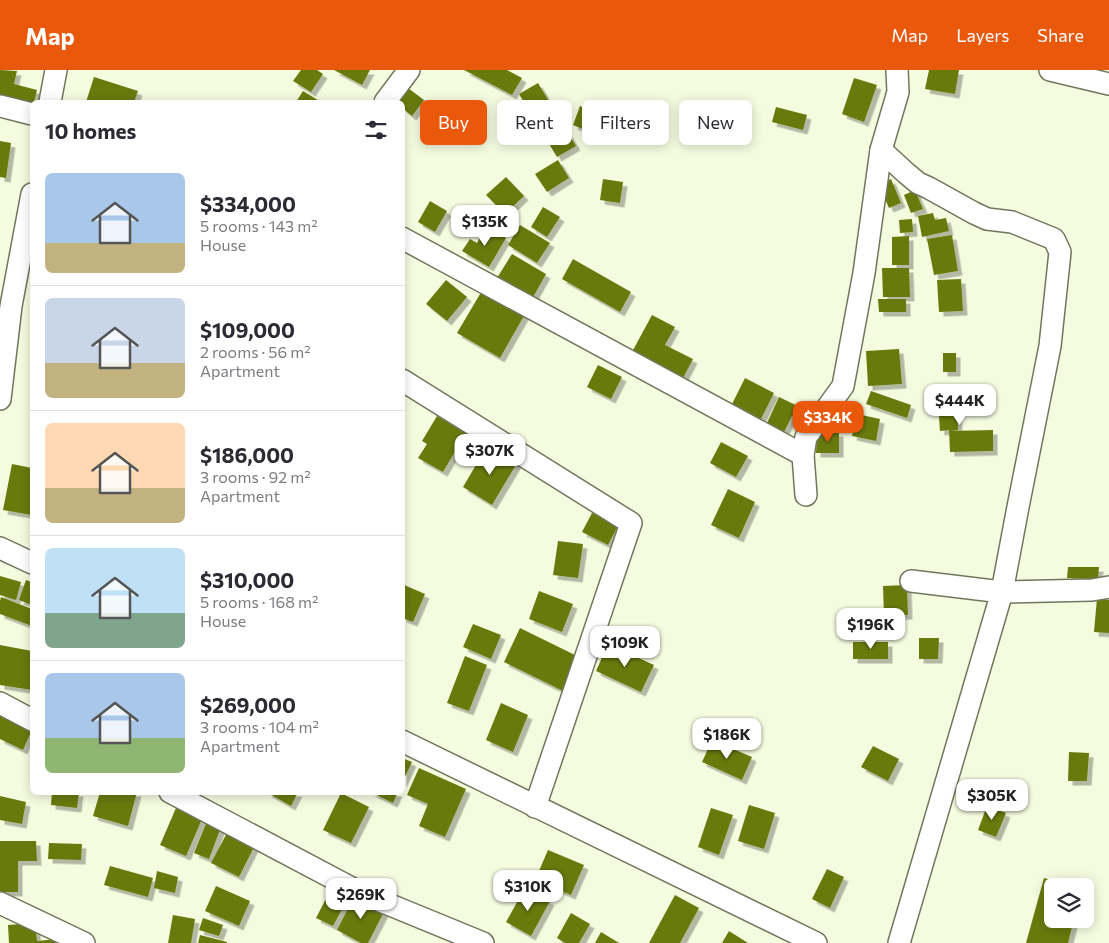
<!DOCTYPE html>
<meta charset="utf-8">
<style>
:root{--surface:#fff;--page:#f7f7f7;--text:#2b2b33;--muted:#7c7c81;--line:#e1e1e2;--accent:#ea580c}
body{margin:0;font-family:Commissioner,sans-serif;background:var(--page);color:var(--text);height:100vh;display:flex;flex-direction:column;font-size:19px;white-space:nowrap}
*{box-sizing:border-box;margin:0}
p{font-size:16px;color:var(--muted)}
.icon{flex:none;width:28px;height:28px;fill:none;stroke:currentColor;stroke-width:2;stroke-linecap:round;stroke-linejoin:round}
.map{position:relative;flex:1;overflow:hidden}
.drawer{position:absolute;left:30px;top:30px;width:375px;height:695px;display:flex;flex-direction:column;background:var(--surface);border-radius:8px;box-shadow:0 2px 12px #0003}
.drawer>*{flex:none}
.guide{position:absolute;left:420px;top:30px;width:475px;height:45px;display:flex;gap:10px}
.controls{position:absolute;left:1044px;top:808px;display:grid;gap:10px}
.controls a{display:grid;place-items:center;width:50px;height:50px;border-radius:8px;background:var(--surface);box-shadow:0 2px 12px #0003;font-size:25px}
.price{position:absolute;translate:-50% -42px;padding:0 11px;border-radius:10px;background:#fff;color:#222;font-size:16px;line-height:32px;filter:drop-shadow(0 1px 2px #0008)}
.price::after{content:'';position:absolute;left:50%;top:30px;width:15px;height:11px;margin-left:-8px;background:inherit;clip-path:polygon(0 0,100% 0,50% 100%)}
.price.current{background:var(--accent);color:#fff}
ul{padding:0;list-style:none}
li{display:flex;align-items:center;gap:15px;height:125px;padding:0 15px}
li+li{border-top:1px solid var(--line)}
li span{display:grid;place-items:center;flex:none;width:140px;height:100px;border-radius:8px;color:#555}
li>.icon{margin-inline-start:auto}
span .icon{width:60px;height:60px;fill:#fffc;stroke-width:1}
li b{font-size:21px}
h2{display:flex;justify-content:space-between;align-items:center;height:60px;padding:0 15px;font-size:21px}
.pill{padding:0 18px;border-radius:8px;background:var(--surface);box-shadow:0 2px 12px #0003;font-size:18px;line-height:45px}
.pill.current{background:var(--accent);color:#fff}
header{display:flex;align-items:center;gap:30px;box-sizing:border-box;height:70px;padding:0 25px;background:var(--accent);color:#fff}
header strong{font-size:24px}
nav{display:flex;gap:28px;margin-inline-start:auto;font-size:18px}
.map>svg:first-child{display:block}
</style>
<header>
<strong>Map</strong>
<nav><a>Map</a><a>Layers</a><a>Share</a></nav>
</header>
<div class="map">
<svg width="1109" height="873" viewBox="0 0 1109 873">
<defs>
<filter id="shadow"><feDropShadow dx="4.5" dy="4.5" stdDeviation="0" flood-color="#0004"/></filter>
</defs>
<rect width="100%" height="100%" fill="#f4fbdf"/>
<g fill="#697a0c" filter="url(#shadow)">
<polygon points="0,0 17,1 14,14 37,20 34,32 32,32 32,38 0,34"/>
<polygon points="301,0 317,0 323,4 311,22 293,11"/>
<polygon points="334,0 370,0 362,15"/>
<polygon points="464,0 507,0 522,8 512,25"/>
<polygon points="929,0 959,0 955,24 925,19"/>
<polygon points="94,7 138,21 134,32 86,32"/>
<polygon points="854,8 877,15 864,52 842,44"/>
<polygon points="538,13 576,76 557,87 519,24"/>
<polygon points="404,15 424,30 412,46 402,38 402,32 394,32"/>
<polygon points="303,21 321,32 296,32"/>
<polygon points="580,36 597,43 590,62 573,55"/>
<polygon points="776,37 807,45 803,60 772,52"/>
<polygon points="0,71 11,73 6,108 0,107"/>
<polygon points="558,90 569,108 547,122 535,104"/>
<polygon points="506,107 524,126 505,144 486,125"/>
<polygon points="603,109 623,112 620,133 600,130"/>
<polygon points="891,109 901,133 889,138 879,115"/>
<polygon points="915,120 923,139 911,143 904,125"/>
<polygon points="430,131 447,141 435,162 418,152"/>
<polygon points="543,137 560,147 547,167 531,157"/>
<polygon points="933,143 935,150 946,148 949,161 922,167 918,146"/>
<polygon points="912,149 913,162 900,163 899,150"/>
<polygon points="520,155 550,173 537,193 508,175"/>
<polygon points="486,157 506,168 489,197 462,181 470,169 477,173"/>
<polygon points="952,165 958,201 934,205 927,169"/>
<polygon points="909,166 909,195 892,195 892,167"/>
<polygon points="512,184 546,204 532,229 497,208"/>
<polygon points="573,189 631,222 620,242 562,209"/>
<polygon points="882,198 909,198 910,227 883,227"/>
<polygon points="961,209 963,241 939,242 937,210"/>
<polygon points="446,210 467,227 447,251 426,234"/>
<polygon points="483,219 525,244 500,288 457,263"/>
<polygon points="878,229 906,229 906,242 879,242"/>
<polygon points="652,245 675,257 665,275 693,289 683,308 632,282"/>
<polygon points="899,279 902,314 868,316 866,281"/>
<rect x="943" y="283" width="13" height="19"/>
<polygon points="598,295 622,307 611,329 587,317"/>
<polygon points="745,308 774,323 761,349 732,334"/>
<polygon points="956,317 958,360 951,361 993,360 993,381 950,382 949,360 940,361 937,318"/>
<polygon points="871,321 911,335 907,348 866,334"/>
<polygon points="779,327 806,340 801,351 792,346 784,362 767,353"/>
<polygon points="857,344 880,349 876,371 852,366"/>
<polygon points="437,346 466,363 443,402 418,388 427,374 422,371"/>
<polygon points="817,362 839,362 839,383 816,383"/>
<polygon points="721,372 748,386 736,407 710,393"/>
<polygon points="494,379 517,393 492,435 463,417 483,383 489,387"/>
<polygon points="12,394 32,398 32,445 3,440"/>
<polygon points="728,419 755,432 739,468 711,455"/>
<polygon points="592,443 618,456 608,475 582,462"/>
<polygon points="558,471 583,474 578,508 553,505"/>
<polygon points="1068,497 1099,497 1098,509 1067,508"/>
<polygon points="0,506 21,512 16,530 0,525"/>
<polygon points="26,510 32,512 32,535 19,530"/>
<polygon points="402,514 425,524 413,552 402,548"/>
<polygon points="907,515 908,545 884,546 883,516"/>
<polygon points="539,521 573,534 562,562 529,549"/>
<polygon points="1,527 32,539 32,556 0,544 0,531"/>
<polygon points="1097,528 1109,530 1109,563 1094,562"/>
<polygon points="473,554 501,565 491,589 463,577"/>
<polygon points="520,558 579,587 563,621 504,592"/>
<polygon points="919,568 939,568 938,589 919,589"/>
<rect x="853" y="572" width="35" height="17"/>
<polygon points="608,574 654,595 641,622 596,601"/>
<polygon points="0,575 32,581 32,620 0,615"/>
<polygon points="465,586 487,595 469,641 447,633"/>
<polygon points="501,633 528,645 513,682 486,670"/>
<polygon points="0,645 32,660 23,680 0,669"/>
<polygon points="712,670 752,687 742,710 702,692"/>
<polygon points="873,676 899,689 888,711 861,697"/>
<polygon points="1069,682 1089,683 1087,711 1068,711"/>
<polygon points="402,688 412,692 402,713"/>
<polygon points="419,698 466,719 445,767 419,756 428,734 407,725"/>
<polygon points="52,722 79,722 77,738 51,735"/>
<polygon points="100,722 137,722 128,756 93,746"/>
<polygon points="266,722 298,722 291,736"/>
<polygon points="370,722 398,722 393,733"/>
<polygon points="341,723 369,737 351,773 323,760"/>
<polygon points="0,726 26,732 22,754 0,750"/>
<polygon points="749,735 775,743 764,779 738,771"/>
<polygon points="987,736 1006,743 996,767 978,760"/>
<polygon points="176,738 202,749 186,786 160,775"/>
<polygon points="711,738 733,745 719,785 698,777"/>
<polygon points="207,751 221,757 209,789 194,783"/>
<polygon points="228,761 255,775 239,807 211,793"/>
<polygon points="0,771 36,771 37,791 18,791 18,822 0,822"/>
<polygon points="49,773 82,774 81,790 48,789"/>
<polygon points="548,780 584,795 571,825 535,810"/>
<polygon points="110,796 153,808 148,827 104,815"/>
<polygon points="827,799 844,807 830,838 812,829"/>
<polygon points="157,801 178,807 175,823 154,818"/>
<polygon points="1044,808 1073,816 1052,816 1052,849 1074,849 1068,873 1026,873"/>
<polygon points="216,816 250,831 239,856 205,841"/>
<polygon points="332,817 349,826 333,856 316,848"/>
<polygon points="525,818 550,831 531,866 506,852"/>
<polygon points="355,825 385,840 368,873 361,873 337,860"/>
<polygon points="675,825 699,838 680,873 649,873"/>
<polygon points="571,843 590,854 579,873 565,873 557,868"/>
<polygon points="173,845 195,849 191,873 168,873"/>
<polygon points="203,848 223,855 219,866 199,860"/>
<polygon points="35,853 37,871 68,868 69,873 9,873 8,855"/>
<polygon points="729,861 748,873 722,873"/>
<polygon points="601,862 619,873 595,873"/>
<polygon points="200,865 227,872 227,873 198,873"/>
</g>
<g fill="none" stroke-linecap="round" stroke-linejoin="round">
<g stroke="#70775d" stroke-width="24">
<g id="minor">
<polyline points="1050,0 1109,14"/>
<polyline points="50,32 56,0"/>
<polyline points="385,32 409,0"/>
<polyline points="0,36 32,44"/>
<polyline points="881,80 906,103 918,113 929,118 974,143 987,149 1012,152 1054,169 1060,182 1050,276 1018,437 1002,522 899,873"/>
<polyline points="402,168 803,385"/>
<polyline points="402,310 631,453 535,737"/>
<polyline points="0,329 11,236 32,124"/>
<polyline points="806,425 803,385 806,367 843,316 864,203 881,80 898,22 897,0"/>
<polyline points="0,478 32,493"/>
<polyline points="911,511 1002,522 1092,520 1109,517"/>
<polyline points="0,633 32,650"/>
<polyline points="402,671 816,873"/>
<polyline points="170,722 361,823 483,873"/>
<polyline points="0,833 84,873"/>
</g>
</g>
<use href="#minor" stroke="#fff" stroke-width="21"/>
</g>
</svg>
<div class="controls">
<a><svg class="icon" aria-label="layers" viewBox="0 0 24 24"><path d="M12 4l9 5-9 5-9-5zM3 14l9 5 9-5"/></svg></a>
</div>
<b class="price" style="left:485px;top:177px">$135K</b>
<b class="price" style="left:960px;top:356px">$444K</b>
<b class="price current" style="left:828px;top:373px">$334K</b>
<b class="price" style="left:490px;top:406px">$307K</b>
<b class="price" style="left:871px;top:580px">$196K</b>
<b class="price" style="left:625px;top:598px">$109K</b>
<b class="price" style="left:727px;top:690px">$186K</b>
<b class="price" style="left:992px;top:751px">$305K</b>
<b class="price" style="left:528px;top:842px">$310K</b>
<b class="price" style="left:361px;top:850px">$269K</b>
<div class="guide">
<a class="pill current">Buy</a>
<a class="pill">Rent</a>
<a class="pill">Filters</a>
<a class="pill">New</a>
</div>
<section class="drawer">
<h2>10 homes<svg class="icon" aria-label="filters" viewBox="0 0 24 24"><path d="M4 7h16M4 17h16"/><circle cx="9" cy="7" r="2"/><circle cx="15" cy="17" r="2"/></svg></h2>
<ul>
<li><span style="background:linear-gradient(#a9c7e8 70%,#c2b280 0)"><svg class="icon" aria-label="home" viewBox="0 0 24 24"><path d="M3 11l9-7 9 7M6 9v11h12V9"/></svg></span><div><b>$334,000</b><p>5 rooms · 143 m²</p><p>House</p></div></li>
<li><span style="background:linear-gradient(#c9d6e8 65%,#c2b280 0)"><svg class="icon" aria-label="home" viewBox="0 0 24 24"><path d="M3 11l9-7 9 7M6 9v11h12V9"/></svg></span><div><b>$109,000</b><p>2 rooms · 56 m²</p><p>Apartment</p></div></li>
<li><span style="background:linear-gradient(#ffd9b3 65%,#c2b280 0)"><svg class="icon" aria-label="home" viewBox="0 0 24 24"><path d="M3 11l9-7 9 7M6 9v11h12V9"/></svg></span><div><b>$186,000</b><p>3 rooms · 92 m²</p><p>Apartment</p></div></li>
<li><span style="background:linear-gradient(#bfe0f5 65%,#7fa58c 0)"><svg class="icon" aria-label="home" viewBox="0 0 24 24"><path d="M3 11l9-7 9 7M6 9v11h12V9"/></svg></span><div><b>$310,000</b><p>5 rooms · 168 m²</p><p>House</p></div></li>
<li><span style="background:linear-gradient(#a9c7e8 65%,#8fb573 0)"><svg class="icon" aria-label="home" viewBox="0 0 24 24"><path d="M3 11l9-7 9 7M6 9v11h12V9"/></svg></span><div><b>$269,000</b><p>3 rooms · 104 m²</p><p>Apartment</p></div></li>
</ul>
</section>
</div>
